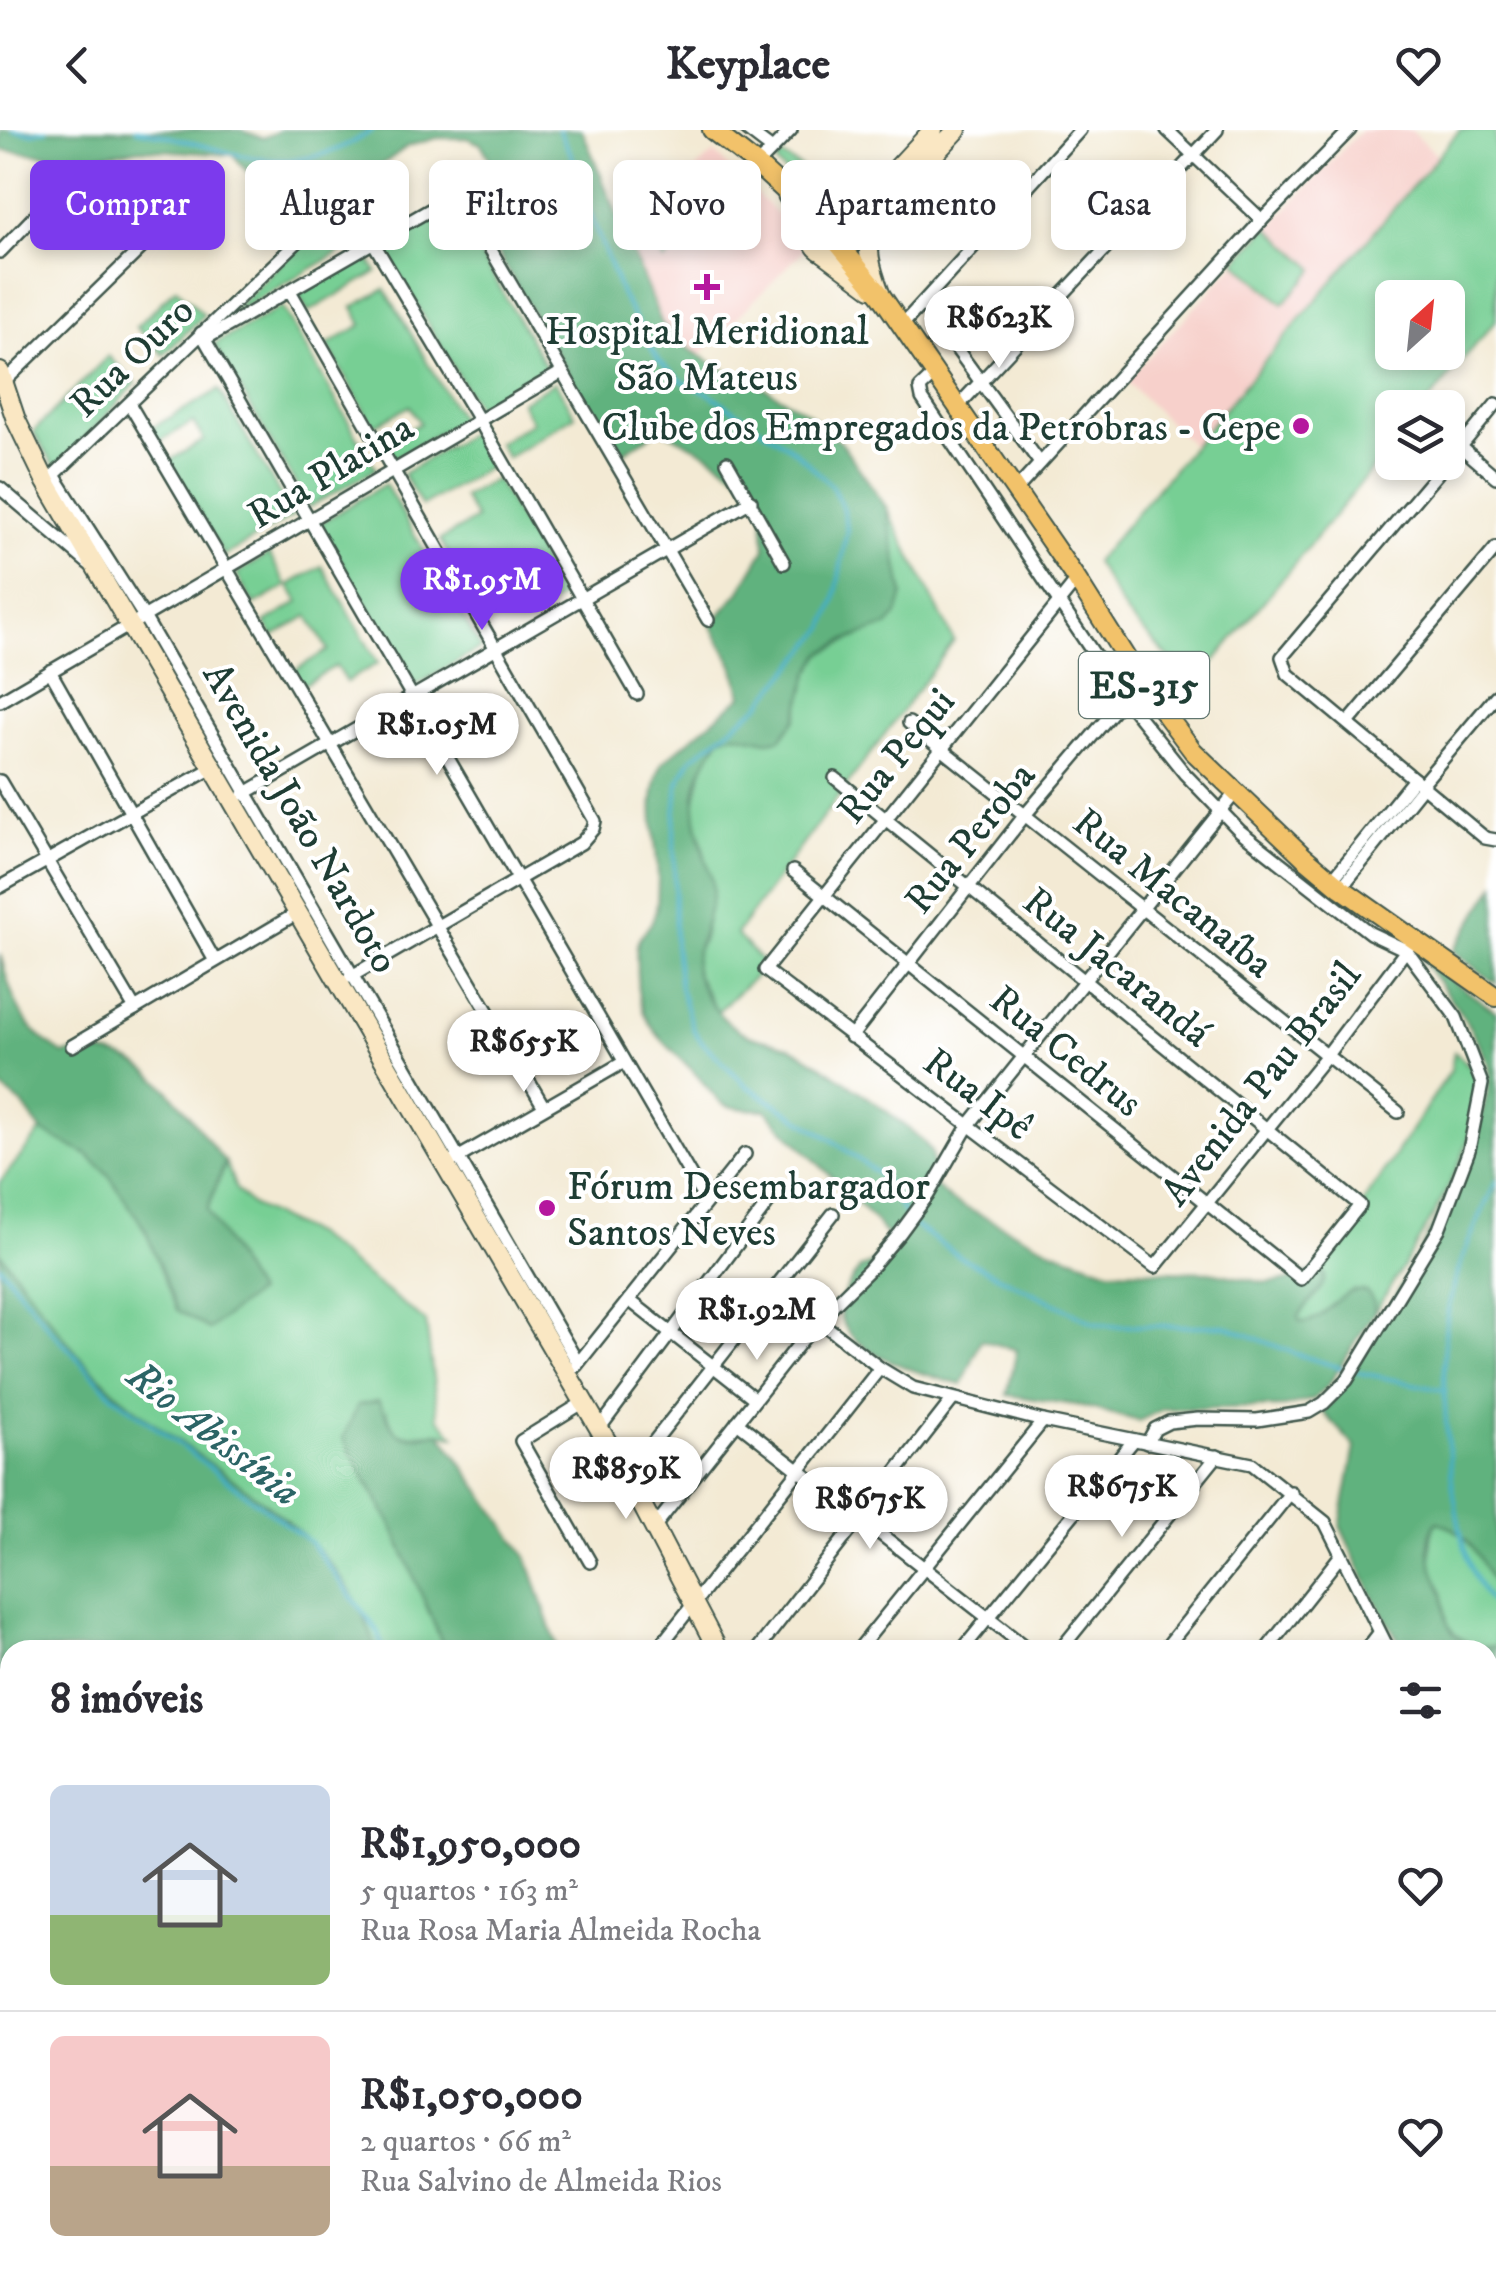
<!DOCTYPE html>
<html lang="pt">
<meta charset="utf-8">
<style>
:root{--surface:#fff;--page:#f7f7f7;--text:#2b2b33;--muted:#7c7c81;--line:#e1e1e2;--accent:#7c3aed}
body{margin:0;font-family:"IM FELL DW Pica",serif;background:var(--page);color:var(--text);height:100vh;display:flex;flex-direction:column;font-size:38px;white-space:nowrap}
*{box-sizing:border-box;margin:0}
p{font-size:32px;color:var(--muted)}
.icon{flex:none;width:55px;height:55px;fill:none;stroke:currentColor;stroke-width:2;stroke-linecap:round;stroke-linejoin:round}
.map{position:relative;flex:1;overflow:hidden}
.details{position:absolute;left:0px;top:1510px;width:1498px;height:642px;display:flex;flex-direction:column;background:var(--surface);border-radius:30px 30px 0 0;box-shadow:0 5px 15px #0003}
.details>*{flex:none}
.banner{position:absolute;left:30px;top:30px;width:1438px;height:90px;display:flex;gap:20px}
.needle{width:65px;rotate:27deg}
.controls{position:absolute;left:1375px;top:150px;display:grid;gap:20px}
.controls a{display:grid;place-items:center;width:90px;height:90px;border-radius:15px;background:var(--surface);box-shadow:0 5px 15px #0003;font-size:50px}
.price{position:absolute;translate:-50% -85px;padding:0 22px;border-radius:35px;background:#fff;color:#222;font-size:32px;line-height:65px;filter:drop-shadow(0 2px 5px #0008)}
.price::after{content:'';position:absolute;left:50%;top:60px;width:30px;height:22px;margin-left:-15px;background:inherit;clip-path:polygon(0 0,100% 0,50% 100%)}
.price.active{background:var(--accent);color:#fff}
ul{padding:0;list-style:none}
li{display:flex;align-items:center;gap:30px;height:250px;padding:0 50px}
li+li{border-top:2px solid var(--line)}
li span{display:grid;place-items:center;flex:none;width:280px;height:200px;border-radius:15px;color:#555}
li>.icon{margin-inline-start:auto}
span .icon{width:120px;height:120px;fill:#fffc;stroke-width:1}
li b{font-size:42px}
h2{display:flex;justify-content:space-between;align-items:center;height:120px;padding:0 50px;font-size:42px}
.pill{padding:0 35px;border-radius:15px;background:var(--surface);box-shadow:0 5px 15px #0003;font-size:35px;line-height:90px}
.pill.active{background:var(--accent);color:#fff}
header{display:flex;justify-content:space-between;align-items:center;height:130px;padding:0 50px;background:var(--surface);font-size:45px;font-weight:700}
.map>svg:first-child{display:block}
</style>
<header><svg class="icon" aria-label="back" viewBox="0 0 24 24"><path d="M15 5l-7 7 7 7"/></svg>Keyplace<svg class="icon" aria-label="heart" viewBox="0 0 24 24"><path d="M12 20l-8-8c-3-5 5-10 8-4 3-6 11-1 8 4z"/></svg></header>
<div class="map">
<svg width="1496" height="2152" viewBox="0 0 1496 2152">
<rect width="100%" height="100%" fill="#fff"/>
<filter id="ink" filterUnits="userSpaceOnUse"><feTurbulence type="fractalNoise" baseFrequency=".01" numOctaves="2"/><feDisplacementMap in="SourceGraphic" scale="20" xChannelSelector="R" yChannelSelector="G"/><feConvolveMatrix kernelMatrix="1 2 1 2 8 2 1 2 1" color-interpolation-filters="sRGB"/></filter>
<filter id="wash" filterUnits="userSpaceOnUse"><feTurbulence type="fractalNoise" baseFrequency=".0048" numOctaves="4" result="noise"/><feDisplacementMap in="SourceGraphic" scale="40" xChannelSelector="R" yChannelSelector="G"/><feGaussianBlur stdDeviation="2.25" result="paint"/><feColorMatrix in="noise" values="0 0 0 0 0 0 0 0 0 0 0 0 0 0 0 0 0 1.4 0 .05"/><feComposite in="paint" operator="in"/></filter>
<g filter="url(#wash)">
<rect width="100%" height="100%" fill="#f3ead4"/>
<g fill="#f7d0cb">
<polygon points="1361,0 1411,0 1438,26 1193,316 1126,251"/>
<polygon points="714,23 793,99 788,105 804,120 700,225 662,194 624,103"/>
</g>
<g fill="#77cf94" stroke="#4b8664" stroke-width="2.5" fill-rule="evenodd">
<path d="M 1460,0 L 1496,0 L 1496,190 L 1424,277 L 1392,278 L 1392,315 L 1195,555 L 1126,483 L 1095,432 ZM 1392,168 L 1448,168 L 1448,222 L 1392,222 Z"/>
<polygon points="782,26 834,58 838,65 836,70 807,64 777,34 777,28"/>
<polygon points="691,43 719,66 718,75 664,131 661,127 708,80 686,59 628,113 624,103"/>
<polygon points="341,74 361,110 225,188"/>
<polygon points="451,74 548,240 478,280 382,115"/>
<polygon points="1268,97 1315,139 1283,174 1236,132"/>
<polygon points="366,124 377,142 308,182 298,164"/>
<polygon points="176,158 204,185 164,225 136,197"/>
<polygon points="385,159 461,290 394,329 385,313 420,293 410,276 373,296 327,215 362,195 353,177"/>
<polygon points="282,177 376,339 309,377 214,214"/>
<polygon points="108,226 136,253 57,340 33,302"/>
<polygon points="555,252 575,285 507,328 498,313 532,292 521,272"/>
<polygon points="219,260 293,386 224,426 169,331 204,310 193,292 158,312 150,299"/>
<polygon points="472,302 491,336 422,376 403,344"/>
<polygon points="496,349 564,466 531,486 513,453 478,473 440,410 476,389 463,367"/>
<polygon points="385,354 481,518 415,556 319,394"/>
<polygon points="886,377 954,511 736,804 766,836 717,882 695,841 694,827 703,809 713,758 693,678 705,630 721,607 735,604 768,611 796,589 809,544 821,524 865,503 903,465"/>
<polygon points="269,424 287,456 254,475 236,444"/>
<polygon points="322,436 378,533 346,552 336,536 301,556 292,542 328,520 308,486 273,506 265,493 299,472 289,455"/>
<path d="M 1454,922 C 1462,928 1471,935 1475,945 C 1496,998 1403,1137 1374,1183 L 1374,1172 L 1354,1160 C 1333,1170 1324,1193 1300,1192 L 1297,1187 C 1306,1173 1324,1162 1325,1145 L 1320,1139 L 1451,940 Z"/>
<path d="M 41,1001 C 57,1009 76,1016 91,1028 C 121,1052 141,1092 158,1127 L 256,1163 L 207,1080 L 226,1033 L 236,1059 L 251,1075 L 314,1105 L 426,1192 L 438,1288 L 455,1306 C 447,1305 439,1302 431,1303 C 405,1304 397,1314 387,1282 L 364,1348 L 393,1397 L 445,1520 L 375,1520 L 371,1503 L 323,1427 L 263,1372 L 182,1316 L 117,1264 L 73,1220 L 0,1123 L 0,1052 Z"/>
<path d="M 1437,1392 C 1464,1398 1487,1432 1495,1458 C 1496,1474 1496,1498 1496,1516 C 1480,1519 1463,1514 1452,1501 C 1436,1480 1421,1414 1437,1392 Z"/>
</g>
<g fill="#61b27e" stroke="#407859" stroke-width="2.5">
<path d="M 0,0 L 241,0 L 262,8 L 281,0 L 582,0 L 662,194 L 689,219 L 720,238 L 765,258 L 808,283 L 840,311 L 886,377 L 903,465 L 897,485 L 887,496 L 844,511 L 821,524 L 809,544 L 796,589 L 780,609 L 768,611 L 735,604 L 721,607 C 690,652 690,670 703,722 C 706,733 713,747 713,759 C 713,781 691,826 695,840 C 701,864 723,895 746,904 C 760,910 776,911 790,917 C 813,927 923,1003 931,1022 C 934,1030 932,1045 932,1053 L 950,1070 L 1050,1119 L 1109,1140 L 1210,1142 L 1266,1153 L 1291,1150 L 1320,1139 L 1325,1145 C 1324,1162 1306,1172 1298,1187 L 1300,1192 C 1329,1193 1338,1153 1367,1162 L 1374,1172 L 1374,1183 L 1328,1256 L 1314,1269 L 1285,1277 L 1163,1279 L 1139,1291 L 1082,1276 L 1007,1265 L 1017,1220 L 981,1210 L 962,1255 C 929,1246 841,1223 840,1181 C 840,1165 851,1151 860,1138 L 871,1134 L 890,1109 C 852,1062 806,1025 766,980 C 711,978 725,975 691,939 C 660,907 636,892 637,843 C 637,834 635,820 638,812 C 640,805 648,799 651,793 C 658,782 658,761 658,747 C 657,705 644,676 662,633 L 742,566 L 733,535 L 711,495 L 740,461 L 765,419 L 763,379 L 741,347 L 708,324 L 660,299 L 617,327 L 485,102 L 520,82 L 481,14 L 467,8 L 437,8 L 408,16 L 330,72 L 296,71 L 256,51 L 233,25 L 143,19 L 75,28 L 0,20 Z"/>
<polygon points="1496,755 1496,854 1453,821"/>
<path d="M 0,824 C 13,870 20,898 63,924 C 149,908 178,975 225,1032 L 207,1080 L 256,1163 L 209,1199 L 177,1180 L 145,1099 L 108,1044 L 88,1025 L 41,1001 L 22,974 L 0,957 Z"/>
<path d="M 1420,827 L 1496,882 L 1496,1460 C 1482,1433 1469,1399 1437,1392 C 1420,1414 1433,1439 1442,1462 C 1445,1472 1444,1484 1448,1494 C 1455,1512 1479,1519 1496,1516 L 1496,1618 L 1488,1612 L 1488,1520 L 1404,1520 L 1375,1470 L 1340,1396 L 1355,1317 L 1322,1281 L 1334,1270 C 1373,1206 1496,1004 1489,937 C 1475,897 1444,861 1420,827 Z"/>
<path d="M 0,1123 C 38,1172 72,1225 118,1265 C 201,1337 351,1404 375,1520 L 10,1520 L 10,2142 L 764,2142 L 769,2152 L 0,2152 Z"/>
<path d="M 378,1271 C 387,1283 391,1306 409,1307 C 420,1308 429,1302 441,1304 L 528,1429 L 558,1520 L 445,1520 L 393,1397 L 343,1308 L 358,1275 Z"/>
<polygon points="1174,2142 1185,2152 874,2152 870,2143"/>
</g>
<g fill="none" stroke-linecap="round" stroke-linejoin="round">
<g stroke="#44aec3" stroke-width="4">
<polyline points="13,0 31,3 46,0"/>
<path d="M 136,0 C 229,15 283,60 373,0"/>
<polyline points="559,0 573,28 579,55 622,166 659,231 682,251 708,263 795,321 831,355 842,376 847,399 835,471 824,499 760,575 691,629 678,653 674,698 675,815 680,858 693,899 702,912 747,956 829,1008 881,1046 906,1086"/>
<path d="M 1496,1052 C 1476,1094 1456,1136 1448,1181 C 1437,1238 1450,1386 1472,1440 C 1477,1453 1486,1467 1496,1479"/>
<polyline points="912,1094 962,1128 1094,1193 1109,1196 1225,1196 1296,1224 1348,1240"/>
<polyline points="0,1136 51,1200 111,1264 310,1412 379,1503 383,1520"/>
<polyline points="1357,1242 1446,1261"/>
<polyline points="1177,2142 1188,2152"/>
</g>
</g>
</g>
<g filter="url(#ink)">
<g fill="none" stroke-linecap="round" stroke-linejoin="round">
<g stroke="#3f574c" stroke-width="16">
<g id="street">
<polyline points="747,0 772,19"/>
<polyline points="1167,0 1262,90"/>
<polyline points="757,35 791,0"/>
<polyline points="458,64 708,490"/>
<polyline points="0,122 79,40"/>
<polyline points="290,161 595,691 593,699 581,713 350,847"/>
<polyline points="923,173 1040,333"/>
<polyline points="903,194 1080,0"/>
<polyline points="201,203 706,1072"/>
<polyline points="205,209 487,47"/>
<polyline points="935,244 920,258 922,268 1120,563 1185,644 1240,701 1370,803 1406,820 1456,887 1482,954 1469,1020 1439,1099 1347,1250 1324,1273 1309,1282 1257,1290 1198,1289 1169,1292 1155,1299 1147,1313"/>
<polyline points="3,253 215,46"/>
<polyline points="130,275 544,977"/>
<polyline points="958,276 1217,0"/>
<polyline points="1461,317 1496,347"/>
<polyline points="727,332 784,433"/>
<polyline points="1447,332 1282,527 1288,544 1485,708 1496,710"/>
<polyline points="1448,332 1496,274"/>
<polyline points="54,345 337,74 349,72 479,290 637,564"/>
<polyline points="46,352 54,345 143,485 578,1233"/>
<polyline points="0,358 89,434"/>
<polyline points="1015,361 1262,90 1350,0"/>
<polyline points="1077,450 765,840 1155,1137 1327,925 1410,815"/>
<polyline points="50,541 215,831"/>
<polyline points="0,571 562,242"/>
<polyline points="909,593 1398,982"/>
<polyline points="1348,593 1496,418"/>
<polyline points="0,651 135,879"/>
<polyline points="1421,655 1496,566"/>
<polyline points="244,664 751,371"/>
<polyline points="793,741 1301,1149 1360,1075 835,648"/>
<polyline points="1332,750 1414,649"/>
<polyline points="0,757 214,637"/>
<polyline points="1341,758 1423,656"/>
<polyline points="851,907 1025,685 1140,550"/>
<polyline points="72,916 299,782"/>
<polyline points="454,1030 624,932"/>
<polyline points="629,1170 755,1269"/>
<polyline points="818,1190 880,1238 913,1258 1043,1291 1252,1334 1325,1392 1389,1520"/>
<polyline points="576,1236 745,1024"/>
<polyline points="584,1272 521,1311 590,1432"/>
<polyline points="737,1292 1029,1520"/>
<polyline points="599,1299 780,1057"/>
<polyline points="627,1346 833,1084"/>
<polyline points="655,1396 818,1190 868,1141 900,1103 928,1065 968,996 1235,663"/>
<polyline points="657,1520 880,1238"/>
<polyline points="757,1520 953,1269"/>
<polyline points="858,1520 1043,1291"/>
<polyline points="962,1520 1134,1310"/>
<polyline points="1060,1520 1217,1326"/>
<polyline points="1164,1520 1291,1362"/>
<polyline points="1266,1520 1341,1425"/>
<polyline points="1366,1520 1379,1503"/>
<polyline points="1488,1630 1496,1636"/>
<polyline points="1488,1886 1496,1893"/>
<polyline points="1488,2004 1496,1993"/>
<polyline points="1488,2130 1496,2119"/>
<polyline points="1469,2152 1477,2142"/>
</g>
</g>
<g stroke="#3f574c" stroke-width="22">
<g id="secondary">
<path d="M 933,0 L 863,75 L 815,100 L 812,109 C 816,122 829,128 842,122 L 957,0"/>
<polyline points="791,64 830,78 857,75"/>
<polyline points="787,65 812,109"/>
<path d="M 873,92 C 864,117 871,139 880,163"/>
<polyline points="824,123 871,158"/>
<polyline points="0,242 16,290 46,352 627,1346 718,1520"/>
<polyline points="1411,2142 1417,2152"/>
</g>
</g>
<g stroke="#3f574c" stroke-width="22">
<polyline id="primary" points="712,0 757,35 822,94 880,164 1077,450 1140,550 1193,621 1304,727 1341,758 1496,867"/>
</g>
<use href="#street" stroke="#fff" stroke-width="11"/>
<use href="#secondary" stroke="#fae7c3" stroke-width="18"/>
<use href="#primary" stroke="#f2c26a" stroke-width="18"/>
</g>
</g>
<g fill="#b5179e" stroke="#fff" stroke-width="4">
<path d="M702 142h10v10h10v10h-10v10h-10v-10h-10v-10h10z"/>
<circle cx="1301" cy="296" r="10"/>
<circle cx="547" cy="1078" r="10"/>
</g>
<g text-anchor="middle" stroke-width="8" stroke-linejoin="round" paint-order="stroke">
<rect fill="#fff" stroke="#627771" stroke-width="2.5" x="1079" y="522" width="130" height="66" rx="8"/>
<g font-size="38" font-weight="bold" fill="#1f3d34">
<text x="1144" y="568">ES-315</text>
</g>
<g font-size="40" fill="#1f3d34" stroke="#fff">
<text x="707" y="214">Hospital Meridional<tspan x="707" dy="46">São Mateus</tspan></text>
<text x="1281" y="310" text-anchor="end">Clube dos Empregados da Petrobras - Cepe</text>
<text x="567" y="1069" text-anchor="start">Fórum Desembargador<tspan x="567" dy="46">Santos Neves</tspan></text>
</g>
<g font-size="40" fill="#1f3d34" stroke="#fff">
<text transform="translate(131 226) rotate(-44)" y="14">Rua Ouro</text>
<text transform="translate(330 340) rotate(-31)" y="14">Rua Platina</text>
<text transform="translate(895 625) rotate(-51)" y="14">Rua Pequi</text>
<text transform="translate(302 687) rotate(60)" y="14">Avenida João Nardoto</text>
<text transform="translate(969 707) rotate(-51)" y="14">Rua Peroba</text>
<text transform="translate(1174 762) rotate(39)" y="14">Rua Macanaíba</text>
<text transform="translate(1118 836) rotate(39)" y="14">Rua Jacarandá</text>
<text transform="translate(1067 920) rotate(39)" y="14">Rua Cedrus</text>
<text transform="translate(1260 953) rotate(-52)" y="14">Avenida Pau Brasil</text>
<text transform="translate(979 963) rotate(37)" y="14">Rua Ipê</text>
</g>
<g font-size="42" font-style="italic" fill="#2c6566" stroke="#fff">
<text transform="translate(215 1302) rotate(38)" y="15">Rio Abissínia</text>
</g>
</g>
</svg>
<div class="controls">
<a><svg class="needle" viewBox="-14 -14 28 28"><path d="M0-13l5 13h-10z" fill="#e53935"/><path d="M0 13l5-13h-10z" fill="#7c7c81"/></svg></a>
<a><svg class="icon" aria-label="layers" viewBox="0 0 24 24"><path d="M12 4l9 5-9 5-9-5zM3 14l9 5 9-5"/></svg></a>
</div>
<b class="price" style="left:999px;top:241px">R$623K</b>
<b class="price active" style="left:482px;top:503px">R$1.95M</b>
<b class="price" style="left:437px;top:648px">R$1.05M</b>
<b class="price" style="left:524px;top:965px">R$655K</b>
<b class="price" style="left:757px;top:1233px">R$1.92M</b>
<b class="price" style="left:626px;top:1392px">R$859K</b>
<b class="price" style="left:1122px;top:1410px">R$675K</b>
<b class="price" style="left:870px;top:1422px">R$675K</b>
<div class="banner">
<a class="pill active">Comprar</a>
<a class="pill">Alugar</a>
<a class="pill">Filtros</a>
<a class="pill">Novo</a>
<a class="pill">Apartamento</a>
<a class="pill">Casa</a>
</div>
<section class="details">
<h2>8 imóveis<svg class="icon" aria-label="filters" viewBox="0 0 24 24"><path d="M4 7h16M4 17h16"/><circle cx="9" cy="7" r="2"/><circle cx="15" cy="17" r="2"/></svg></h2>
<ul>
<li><span style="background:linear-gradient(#c9d6e8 65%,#8fb573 0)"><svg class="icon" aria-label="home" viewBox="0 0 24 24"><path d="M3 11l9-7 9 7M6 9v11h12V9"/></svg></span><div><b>R$1,950,000</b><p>5 quartos · 163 m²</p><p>Rua Rosa Maria Almeida Rocha</p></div><svg class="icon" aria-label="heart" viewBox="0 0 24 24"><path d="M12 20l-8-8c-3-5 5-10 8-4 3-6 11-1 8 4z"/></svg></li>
<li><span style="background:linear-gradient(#f6c9c9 65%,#b9a48a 0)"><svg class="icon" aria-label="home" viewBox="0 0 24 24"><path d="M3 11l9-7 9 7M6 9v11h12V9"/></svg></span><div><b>R$1,050,000</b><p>2 quartos · 66 m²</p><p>Rua Salvino de Almeida Rios</p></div><svg class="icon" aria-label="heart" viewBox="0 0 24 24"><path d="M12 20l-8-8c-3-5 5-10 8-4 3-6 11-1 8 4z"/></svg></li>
</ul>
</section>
</div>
